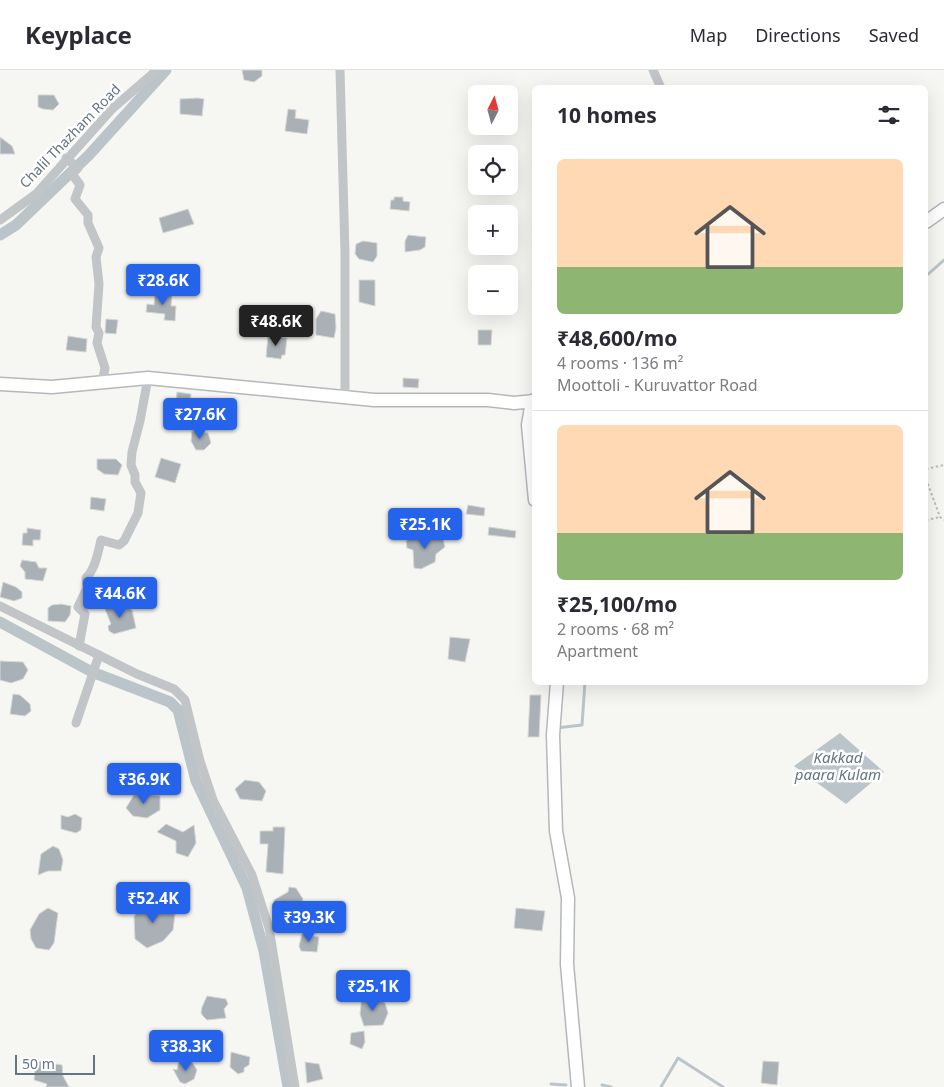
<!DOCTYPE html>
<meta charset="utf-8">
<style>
:root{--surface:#fff;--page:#f7f7f7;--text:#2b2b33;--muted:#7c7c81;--line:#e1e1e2;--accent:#2563eb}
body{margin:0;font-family:"Noto Sans",sans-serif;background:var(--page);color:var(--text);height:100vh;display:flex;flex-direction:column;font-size:19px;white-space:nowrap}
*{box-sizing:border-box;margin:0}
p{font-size:16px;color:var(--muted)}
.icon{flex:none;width:28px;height:28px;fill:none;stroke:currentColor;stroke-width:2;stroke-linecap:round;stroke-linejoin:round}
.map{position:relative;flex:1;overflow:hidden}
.sheet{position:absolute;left:532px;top:15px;width:396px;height:600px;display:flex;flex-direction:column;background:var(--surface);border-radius:8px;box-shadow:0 5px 20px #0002}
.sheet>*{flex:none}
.needle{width:32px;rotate:6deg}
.fabs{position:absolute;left:468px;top:15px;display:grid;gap:10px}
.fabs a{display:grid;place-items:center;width:50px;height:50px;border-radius:8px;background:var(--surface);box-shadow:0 5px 20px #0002;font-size:25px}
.scale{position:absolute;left:15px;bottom:12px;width:80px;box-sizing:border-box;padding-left:5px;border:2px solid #667582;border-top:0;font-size:14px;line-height:18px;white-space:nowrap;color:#667582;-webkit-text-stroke:4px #fff;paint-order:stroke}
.price{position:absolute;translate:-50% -42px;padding:0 11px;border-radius:5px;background:var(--accent);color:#fff;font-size:16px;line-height:32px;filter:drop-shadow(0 1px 2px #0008)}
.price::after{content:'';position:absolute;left:50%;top:30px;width:15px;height:11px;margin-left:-8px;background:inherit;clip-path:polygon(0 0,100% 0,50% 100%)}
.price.on{background:#222;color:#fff}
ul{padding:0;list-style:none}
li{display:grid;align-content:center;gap:10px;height:265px;padding:0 25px}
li+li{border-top:1px solid var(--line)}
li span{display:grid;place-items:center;height:155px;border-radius:8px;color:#555}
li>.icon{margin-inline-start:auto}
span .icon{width:90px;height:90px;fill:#fffc;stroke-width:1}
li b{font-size:21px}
h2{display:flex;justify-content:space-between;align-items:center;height:60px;padding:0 25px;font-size:21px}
header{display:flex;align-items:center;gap:30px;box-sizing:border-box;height:70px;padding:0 25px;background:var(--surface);border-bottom:1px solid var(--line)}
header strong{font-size:24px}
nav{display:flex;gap:28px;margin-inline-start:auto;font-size:18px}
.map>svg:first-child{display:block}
</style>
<header>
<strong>Keyplace</strong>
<nav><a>Map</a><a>Directions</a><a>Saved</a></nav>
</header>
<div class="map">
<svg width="944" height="1017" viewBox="0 0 944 1017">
<rect width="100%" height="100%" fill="#f6f6f3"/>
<polygon fill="#bbc5c9" points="840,663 884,702 846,734 794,696"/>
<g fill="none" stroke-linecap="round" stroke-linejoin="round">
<g stroke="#bbc5c9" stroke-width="3">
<polyline points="926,206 944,190"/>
<polyline points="556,658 582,655 585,612"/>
<polyline points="551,1014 566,1015"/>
<polyline points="602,1015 611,1017"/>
<polyline points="661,1017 678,988 723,1017"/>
</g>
<g stroke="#bbc5c9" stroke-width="11">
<polyline points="0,165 16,155 89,85 166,0"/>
<polyline points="0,552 92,602 170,632 178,640 196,711 247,818 264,881 288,1017"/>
</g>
</g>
<g fill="#aab1b6" stroke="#d7d7d5">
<polygon points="242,0 262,0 262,6 254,12 244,10"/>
<polygon points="38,25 54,25 59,34 53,40 43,39 38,37"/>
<polygon points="198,28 204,29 202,46 180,44 180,29"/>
<polygon points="288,39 296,40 295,48 309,50 307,64 285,61"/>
<polygon points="0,67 12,76 15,84 0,84"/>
<polygon points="394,127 403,127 403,131 410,132 409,141 390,139 391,130 394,130"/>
<polygon points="188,139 194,154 163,163 159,148"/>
<polygon points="408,165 426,167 425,177 420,180 405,182 405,171"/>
<polygon points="363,171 377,173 377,186 373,192 359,189 355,184 356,174"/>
<polygon points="359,210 375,210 375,236 359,232"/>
<polygon points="155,222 172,224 171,236 176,236 175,251 164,250 165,244 146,242 147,234 154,235"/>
<polygon points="321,241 335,244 336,258 334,268 316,265 316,249"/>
<polygon points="106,249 118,250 116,264 105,263"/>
<polygon points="478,260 492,260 491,275 478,275"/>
<polygon points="68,266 87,269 86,282 66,280"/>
<polygon points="268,266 287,268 285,285 282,285 281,289 266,287"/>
<polygon points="403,308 419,309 418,318 403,317"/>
<polygon points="177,322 191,324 190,334 176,333"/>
<polygon points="192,361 208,363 211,373 204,380 196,380 191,371"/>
<polygon points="161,388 181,394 175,413 155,407"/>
<polygon points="97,389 116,389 122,395 118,405 104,404 97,399"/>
<polygon points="91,427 106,429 104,441 90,439"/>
<polygon points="468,435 485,438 484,446 466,444"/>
<polygon points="489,457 516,461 515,468 488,465"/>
<polygon points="27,458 41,460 40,470 33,470 33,476 22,475 23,463 27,463"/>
<polygon points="416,465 435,466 443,469 445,477 436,484 435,492 421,499 414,498 413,480 407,478 406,471"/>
<polygon points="22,490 36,492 39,498 47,498 43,511 25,509 25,502 20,496"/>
<polygon points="3,512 16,517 22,522 22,528 14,531 0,527"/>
<polygon points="61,534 71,536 70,545 65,552 48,551 48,538 52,535"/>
<polygon points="120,534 132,540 136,558 114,564 109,561 108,556 111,554 105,539"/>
<polygon points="450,567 470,569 465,592 448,589"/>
<polygon points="0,591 23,592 28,600 23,609 11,613 0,610"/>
<polygon points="13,624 20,625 30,634 31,641 25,646 10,644"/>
<polygon points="530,625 541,625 539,667 528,667"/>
<polygon points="245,710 259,712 266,721 262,731 240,729 235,719"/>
<polygon points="146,724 160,726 160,740 147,748 133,746 126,738 134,725"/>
<polygon points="75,744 82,748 81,760 76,763 61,759 61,745 68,747"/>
<polygon points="166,754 183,762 194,755 196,773 188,787 176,783 176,771 157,762"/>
<polygon points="273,757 285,757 283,804 266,802 268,774 260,774 260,761 273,761"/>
<polygon points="53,776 59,779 63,790 61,801 48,801 38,805 41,784"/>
<polygon points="289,817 296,818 303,829 297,845 300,861 280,854 279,842 273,842 274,830 288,822"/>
<polygon points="151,834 166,835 175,844 173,860 163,871 147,878 135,869 134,847 140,835"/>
<polygon points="48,838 58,843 54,873 49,880 36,878 31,869 30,860 39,844"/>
<polygon points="516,838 545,841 542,861 514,858"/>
<polygon points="302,864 319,867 317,882 301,881 299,876"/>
<polygon points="207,926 226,929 228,934 224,939 226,948 207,950 203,946 201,943 202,937"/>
<polygon points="362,926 374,928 385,933 388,943 383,955 364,956 360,944"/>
<polygon points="364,961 365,972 362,979 350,974 351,963"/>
<polygon points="231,982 250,987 249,995 244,998 244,1002 238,1004 230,997"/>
<polygon points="179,990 192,992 197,1000 194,1009 185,1014 180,1012 173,999 177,1000"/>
<polygon points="36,991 62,995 63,1006 69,1017 46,1017 47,1014 34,1010"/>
<polygon points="763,991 779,992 777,1015 761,1013"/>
<polygon points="305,992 319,994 323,1009 307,1013"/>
</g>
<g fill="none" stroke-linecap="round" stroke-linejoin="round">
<g stroke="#b4b8bc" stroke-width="15">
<g id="secondary">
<polyline points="926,152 944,139"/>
<polyline points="0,314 52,317 148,308 374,330 488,330 514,333 535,331"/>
<polyline points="532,331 528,355 535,430"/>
<polyline points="557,612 553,665 556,761 568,828 567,894 578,1017"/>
</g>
</g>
<g stroke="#bbbdbf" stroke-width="2" stroke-dasharray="2.5 2.5" stroke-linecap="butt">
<polyline points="926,399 944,395"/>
<polyline points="926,409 940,447 944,450"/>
<polyline points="926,450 940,447"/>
</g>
<g stroke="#c1c5c8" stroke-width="9">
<polyline points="340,0 345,183 345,325"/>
<polyline points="653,0 661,18"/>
<polyline points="66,88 78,98 72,104 80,115 75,129 88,145 88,153 99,178 96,187 99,214 96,257 99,263 97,273 105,298 103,308 106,312"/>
<polyline points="0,150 36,124 112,39 157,0"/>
<polyline points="0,536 137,604 174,619 185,630 200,691 213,730 252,805 269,858 295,1017"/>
<path d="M 79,576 L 85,544 L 78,537 L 87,518 L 86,508 C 95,499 98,483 101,470 L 119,475 L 124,471 L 138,443 L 141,423 L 135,412 L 135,405 L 131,395 L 132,382 L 140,351 L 148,308"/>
<polyline points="76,653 99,585"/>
</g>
<use href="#secondary" stroke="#fff" stroke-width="12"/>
</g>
<g text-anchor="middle" stroke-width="5" stroke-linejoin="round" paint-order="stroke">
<g font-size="14" fill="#667582" stroke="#fff">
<text transform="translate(70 66) rotate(-46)" y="5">Chalil Thazham Road</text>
</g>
<g font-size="15" font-style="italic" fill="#62767f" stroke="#fff">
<text x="838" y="693">Kakkad<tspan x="838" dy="17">paara Kulam</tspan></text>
</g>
</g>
</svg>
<div class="fabs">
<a><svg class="needle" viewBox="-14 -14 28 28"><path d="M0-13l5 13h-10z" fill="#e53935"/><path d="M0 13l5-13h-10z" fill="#7c7c81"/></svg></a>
<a><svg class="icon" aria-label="locate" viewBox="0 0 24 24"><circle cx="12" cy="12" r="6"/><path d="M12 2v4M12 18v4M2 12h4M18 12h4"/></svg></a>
<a>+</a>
<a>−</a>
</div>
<div class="scale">50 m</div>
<b class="price" style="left:163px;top:236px">₹28.6K</b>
<b class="price on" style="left:276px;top:277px">₹48.6K</b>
<b class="price" style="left:200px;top:370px">₹27.6K</b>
<b class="price" style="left:425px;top:480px">₹25.1K</b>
<b class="price" style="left:120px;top:549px">₹44.6K</b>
<b class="price" style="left:144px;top:735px">₹36.9K</b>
<b class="price" style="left:153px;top:854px">₹52.4K</b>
<b class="price" style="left:309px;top:873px">₹39.3K</b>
<b class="price" style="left:373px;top:942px">₹25.1K</b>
<b class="price" style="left:186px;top:1002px">₹38.3K</b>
<section class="sheet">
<h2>10 homes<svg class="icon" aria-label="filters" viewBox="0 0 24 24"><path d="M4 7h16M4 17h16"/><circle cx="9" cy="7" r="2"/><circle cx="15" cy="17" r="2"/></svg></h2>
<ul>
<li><span style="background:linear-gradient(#ffd9b3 70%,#8fb573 0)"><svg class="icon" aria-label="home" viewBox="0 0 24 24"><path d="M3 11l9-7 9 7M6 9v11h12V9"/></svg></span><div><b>₹48,600/mo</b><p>4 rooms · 136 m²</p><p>Moottoli - Kuruvattor Road</p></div></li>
<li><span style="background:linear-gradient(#ffd9b3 70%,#8fb573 0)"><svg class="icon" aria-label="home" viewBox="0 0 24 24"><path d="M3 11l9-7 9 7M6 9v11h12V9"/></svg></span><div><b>₹25,100/mo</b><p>2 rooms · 68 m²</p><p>Apartment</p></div></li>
</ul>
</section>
</div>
